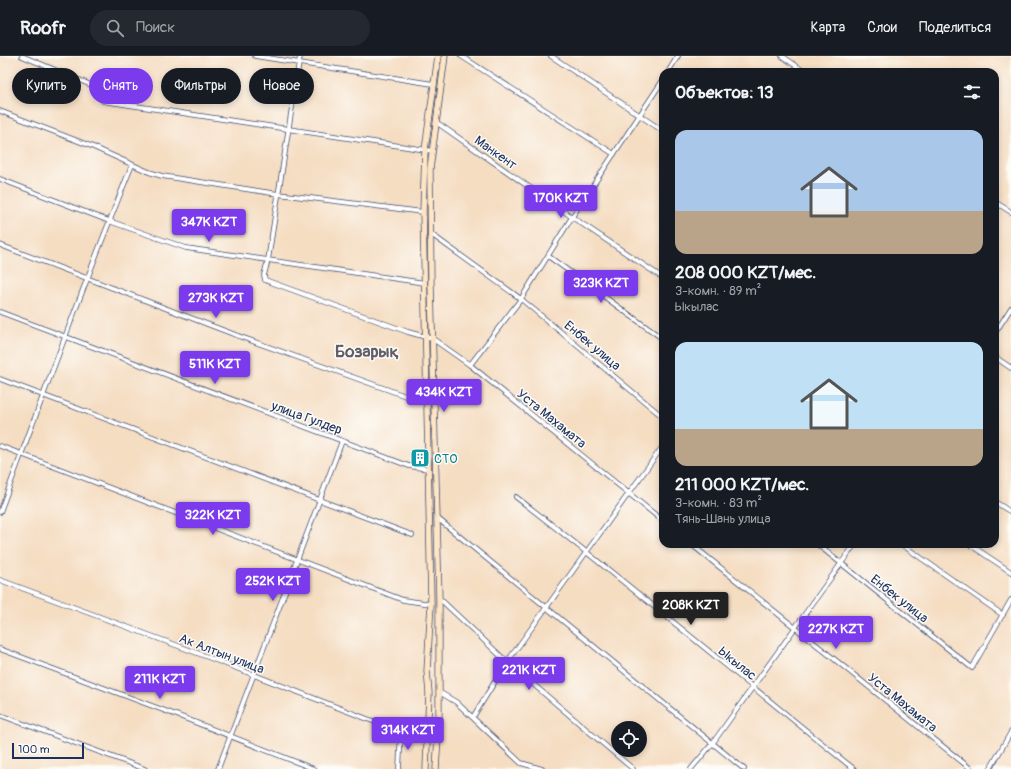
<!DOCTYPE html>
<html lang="ru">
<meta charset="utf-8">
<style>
:root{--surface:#171b24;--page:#242831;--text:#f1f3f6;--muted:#9ea1a6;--line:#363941;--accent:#7c3aed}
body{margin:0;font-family:Pangolin,sans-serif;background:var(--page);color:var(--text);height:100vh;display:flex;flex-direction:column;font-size:15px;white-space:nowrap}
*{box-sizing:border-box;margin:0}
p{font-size:13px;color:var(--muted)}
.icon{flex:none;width:22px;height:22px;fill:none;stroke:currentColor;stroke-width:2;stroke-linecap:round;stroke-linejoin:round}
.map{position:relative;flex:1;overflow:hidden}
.drawer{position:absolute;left:659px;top:12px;width:340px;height:480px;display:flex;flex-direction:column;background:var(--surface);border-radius:12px;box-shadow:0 2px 6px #0003}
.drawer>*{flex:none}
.hud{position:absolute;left:12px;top:12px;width:380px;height:36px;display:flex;gap:8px}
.fabs{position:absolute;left:611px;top:665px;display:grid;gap:8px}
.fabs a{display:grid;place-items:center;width:36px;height:36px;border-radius:50%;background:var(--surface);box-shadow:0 2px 6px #0003;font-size:20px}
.scale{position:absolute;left:12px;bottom:10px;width:72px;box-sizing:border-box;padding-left:4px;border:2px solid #1b2f5e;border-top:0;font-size:11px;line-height:14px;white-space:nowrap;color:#1b2f5e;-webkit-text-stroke:3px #fdfcf7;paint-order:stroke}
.price{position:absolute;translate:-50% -34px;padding:0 9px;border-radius:4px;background:var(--accent);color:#fff;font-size:13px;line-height:26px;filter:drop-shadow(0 1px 2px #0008)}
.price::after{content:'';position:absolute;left:50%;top:24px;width:12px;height:9px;margin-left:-6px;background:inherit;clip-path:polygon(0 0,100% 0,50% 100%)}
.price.current{background:#222;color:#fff}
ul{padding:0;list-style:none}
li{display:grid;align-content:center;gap:8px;height:212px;padding:0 16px}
li span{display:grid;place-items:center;height:124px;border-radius:12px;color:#555}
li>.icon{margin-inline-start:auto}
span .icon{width:72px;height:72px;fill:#fffc;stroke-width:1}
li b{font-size:17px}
h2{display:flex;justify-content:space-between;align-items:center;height:48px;padding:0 16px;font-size:17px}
.pill{padding:0 14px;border-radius:18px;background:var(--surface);box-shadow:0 2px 6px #0003;font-size:14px;line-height:36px}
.pill.current{background:var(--accent);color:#fff}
header{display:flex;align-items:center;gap:24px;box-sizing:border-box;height:56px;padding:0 20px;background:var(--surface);border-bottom:1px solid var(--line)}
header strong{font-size:19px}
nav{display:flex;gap:22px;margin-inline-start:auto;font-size:14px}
.search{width:280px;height:36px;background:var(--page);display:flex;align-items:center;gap:10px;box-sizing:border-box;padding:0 14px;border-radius:22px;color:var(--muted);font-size:15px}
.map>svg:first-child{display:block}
</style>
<header>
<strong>Roofr</strong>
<div class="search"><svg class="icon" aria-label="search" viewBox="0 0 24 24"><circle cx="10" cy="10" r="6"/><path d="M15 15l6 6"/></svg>Поиск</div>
<nav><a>Карта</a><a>Слои</a><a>Поделиться</a></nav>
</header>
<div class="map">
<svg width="1011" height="713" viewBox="0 0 1011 713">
<rect width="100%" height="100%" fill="#fdfcf7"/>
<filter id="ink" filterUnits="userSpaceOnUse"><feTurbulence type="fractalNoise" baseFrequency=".025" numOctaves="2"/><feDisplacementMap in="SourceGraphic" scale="8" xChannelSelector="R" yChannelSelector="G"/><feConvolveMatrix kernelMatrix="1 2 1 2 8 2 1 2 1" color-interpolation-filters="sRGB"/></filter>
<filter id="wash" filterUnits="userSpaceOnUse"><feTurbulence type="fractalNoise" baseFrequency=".012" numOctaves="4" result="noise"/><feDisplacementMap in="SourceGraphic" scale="16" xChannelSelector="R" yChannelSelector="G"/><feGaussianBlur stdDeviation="0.9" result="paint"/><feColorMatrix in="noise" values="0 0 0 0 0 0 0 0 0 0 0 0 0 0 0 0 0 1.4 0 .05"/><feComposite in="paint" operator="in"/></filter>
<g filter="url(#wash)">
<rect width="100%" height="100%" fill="#f5ddc2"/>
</g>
<g filter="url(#ink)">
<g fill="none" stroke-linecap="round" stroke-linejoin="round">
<g stroke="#3c496d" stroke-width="5.5">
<g id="minor">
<polyline points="22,0 91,29"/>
<polyline points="255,0 433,28"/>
<polyline points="300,0 268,204 264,219 265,224 408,276 433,283 470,309 663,465"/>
<polyline points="461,0 614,98"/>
<polyline points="551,0 663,75"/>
<polyline points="782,0 805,16"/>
<polyline points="668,16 678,0"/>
<polyline points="103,45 433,95"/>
<polyline points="0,55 91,90 149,116 162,120 278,138 423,156"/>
<polyline points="436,66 572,161 663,222"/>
<polyline points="0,123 109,165 186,192 425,227"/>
<polyline points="995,146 1011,156"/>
<polyline points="431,178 521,243 663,361"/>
<polyline points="0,189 241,281 428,348"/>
<polyline points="548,200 663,283"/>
<polyline points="0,256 409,410 428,413"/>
<polyline points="995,277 1011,252"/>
<polyline points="995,301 1011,312"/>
<polyline points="470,309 521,243 572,161 663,24"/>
<polyline points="0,323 412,479"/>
<polyline points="0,390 403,544 431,548"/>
<path d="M 516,441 C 631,529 741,623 854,713"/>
<polyline points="995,446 1011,456"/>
<path d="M 0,456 C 43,340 85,224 132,109"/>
<polyline points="437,462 744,713"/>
<polyline points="691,488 971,713"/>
<polyline points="817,488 972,612 1011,544"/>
<polyline points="901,488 1003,559"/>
<polyline points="969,488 1011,516"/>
<polyline points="0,524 200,598 401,676 438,682"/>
<polyline points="439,542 507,606 633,713"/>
<polyline points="0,593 179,660 314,713"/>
<polyline points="439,636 456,646 521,707 542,713"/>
<polyline points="0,659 145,713"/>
<polyline points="473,661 507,606 663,390"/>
<polyline points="218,713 342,385"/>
<polyline points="399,713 401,676"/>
<polyline points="691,713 712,688 855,488"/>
<polyline points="990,713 1011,676"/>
</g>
</g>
<g stroke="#3c496d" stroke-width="7">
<g id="secondary">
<polyline points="426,713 429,637 427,615 431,548 423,156 425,94 438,0"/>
<polyline points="436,713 439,664 439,542 431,227 430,113 445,0"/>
</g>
</g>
<use href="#minor" stroke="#fff" stroke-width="4"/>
<use href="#secondary" stroke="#fee5c5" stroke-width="5.5"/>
</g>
</g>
<defs>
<g id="building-square" transform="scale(1)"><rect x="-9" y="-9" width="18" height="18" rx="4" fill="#0f9aa8" stroke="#fdfcf7"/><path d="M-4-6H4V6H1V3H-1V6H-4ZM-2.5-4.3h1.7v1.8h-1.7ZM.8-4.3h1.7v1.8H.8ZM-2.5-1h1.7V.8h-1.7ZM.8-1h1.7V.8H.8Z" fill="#fff"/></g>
</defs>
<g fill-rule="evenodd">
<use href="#building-square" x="420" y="402"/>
</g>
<g text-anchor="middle" stroke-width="3" stroke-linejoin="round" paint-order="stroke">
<g font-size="13" fill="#1b2f5e" stroke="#fdfcf7">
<text transform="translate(496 96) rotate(35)" y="5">Манкент</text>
<text transform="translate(593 289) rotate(40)" y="5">Енбек улица</text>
<text transform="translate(307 361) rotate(20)" y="5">улица Гулдер</text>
<text transform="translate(552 362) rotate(39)" y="5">Уста Махамата</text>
<text transform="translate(900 542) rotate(38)" y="5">Енбек улица</text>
<text transform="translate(222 597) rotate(21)" y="5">Ак Алтын улица</text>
<text transform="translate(738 607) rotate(39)" y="5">Ыкылас</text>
<text transform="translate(903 646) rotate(39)" y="5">Уста Махамата</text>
</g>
<g font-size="13" fill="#0d838f" stroke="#fdfcf7" text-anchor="start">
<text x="434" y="407">СТО</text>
</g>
<g font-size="17" font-weight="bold" fill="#615e6a" stroke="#fdfcf7">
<text x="367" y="301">Бозарық</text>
</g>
</g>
</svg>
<div class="fabs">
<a><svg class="icon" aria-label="locate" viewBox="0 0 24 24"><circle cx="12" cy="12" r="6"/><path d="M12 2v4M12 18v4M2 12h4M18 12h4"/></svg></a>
</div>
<div class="scale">100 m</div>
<b class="price" style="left:561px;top:163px">170K KZT</b>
<b class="price" style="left:209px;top:187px">347K KZT</b>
<b class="price" style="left:601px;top:248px">323K KZT</b>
<b class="price" style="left:216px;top:263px">273K KZT</b>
<b class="price" style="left:215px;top:329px">511K KZT</b>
<b class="price" style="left:444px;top:357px">434K KZT</b>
<b class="price" style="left:213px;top:480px">322K KZT</b>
<b class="price" style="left:273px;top:546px">252K KZT</b>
<b class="price current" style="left:691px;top:570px">208K KZT</b>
<b class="price" style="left:836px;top:594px">227K KZT</b>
<b class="price" style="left:529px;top:635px">221K KZT</b>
<b class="price" style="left:160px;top:644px">211K KZT</b>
<b class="price" style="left:408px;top:695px">314K KZT</b>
<div class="hud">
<a class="pill">Купить</a>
<a class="pill current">Снять</a>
<a class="pill">Фильтры</a>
<a class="pill">Новое</a>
</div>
<section class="drawer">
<h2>Объектов: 13<svg class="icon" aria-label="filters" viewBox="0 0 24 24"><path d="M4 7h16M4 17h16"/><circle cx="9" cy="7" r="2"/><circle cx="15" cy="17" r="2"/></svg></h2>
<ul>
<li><span style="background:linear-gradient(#a9c7e8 65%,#b9a48a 0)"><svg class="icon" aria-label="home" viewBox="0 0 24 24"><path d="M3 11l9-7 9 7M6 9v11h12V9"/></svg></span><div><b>208 000 KZT/мес.</b><p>3-комн. · 89 m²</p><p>Ыкылас</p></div></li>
<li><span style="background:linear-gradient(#bfe0f5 70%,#b9a48a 0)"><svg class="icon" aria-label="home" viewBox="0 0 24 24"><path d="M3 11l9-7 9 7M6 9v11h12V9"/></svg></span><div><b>211 000 KZT/мес.</b><p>3-комн. · 83 m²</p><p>Тянь-Шань улица</p></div></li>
</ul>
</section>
</div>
